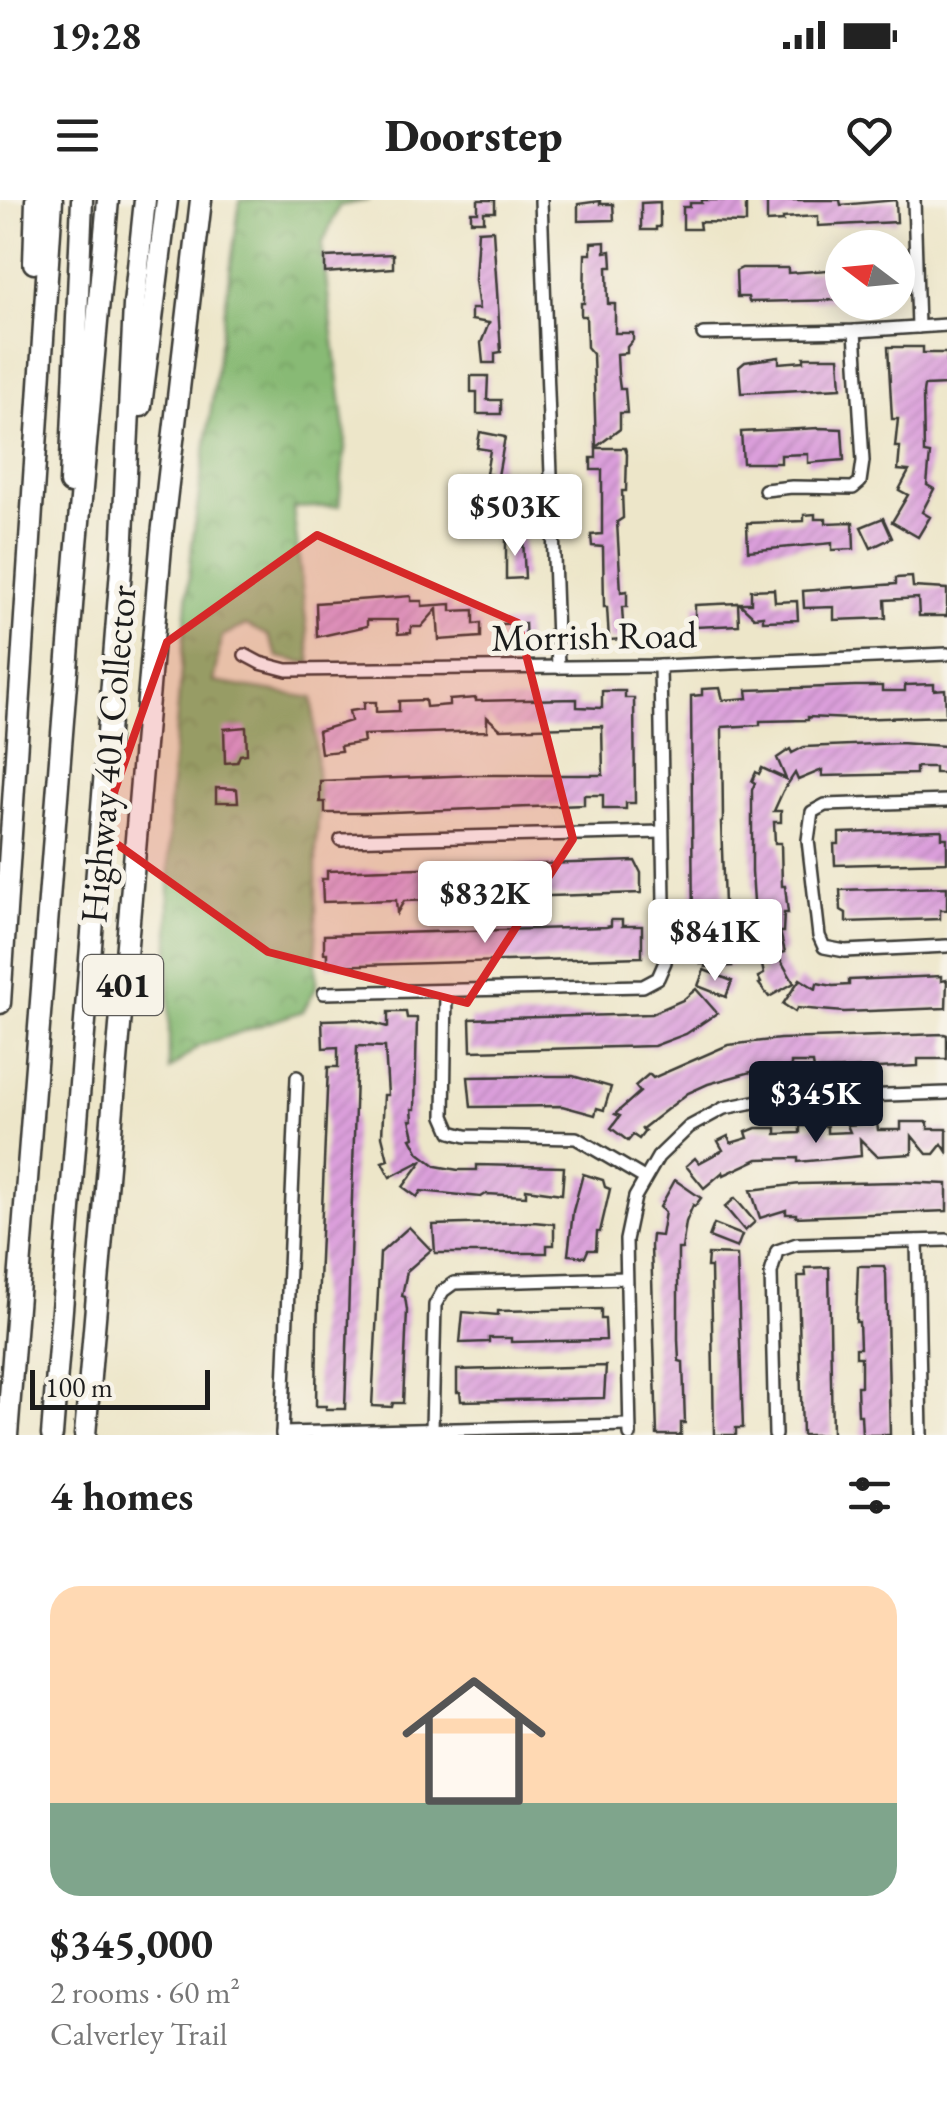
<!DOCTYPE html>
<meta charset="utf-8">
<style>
:root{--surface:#fff;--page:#f6f6f6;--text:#222;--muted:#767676;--line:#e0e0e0;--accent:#111827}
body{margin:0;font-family:"EB Garamond",serif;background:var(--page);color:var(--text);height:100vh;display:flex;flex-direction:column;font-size:38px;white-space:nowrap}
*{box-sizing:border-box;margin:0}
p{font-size:32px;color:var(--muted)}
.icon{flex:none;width:55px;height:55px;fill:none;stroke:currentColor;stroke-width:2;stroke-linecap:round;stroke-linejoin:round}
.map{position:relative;height:1235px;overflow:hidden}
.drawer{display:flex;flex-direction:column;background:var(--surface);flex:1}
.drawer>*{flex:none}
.needle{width:65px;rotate:286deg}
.controls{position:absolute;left:825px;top:30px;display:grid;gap:20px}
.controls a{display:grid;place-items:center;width:90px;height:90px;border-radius:50%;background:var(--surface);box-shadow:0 5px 25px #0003;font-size:50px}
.scale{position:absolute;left:30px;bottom:25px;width:180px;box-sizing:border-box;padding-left:10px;border:5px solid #1c1c1c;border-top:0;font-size:28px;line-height:35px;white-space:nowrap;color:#1c1c1c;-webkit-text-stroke:8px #f7f3e8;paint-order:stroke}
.price{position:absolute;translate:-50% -85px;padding:0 22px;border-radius:10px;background:#fff;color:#222;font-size:32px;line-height:65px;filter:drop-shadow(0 2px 5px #0008)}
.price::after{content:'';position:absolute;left:50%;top:60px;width:30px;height:22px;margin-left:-15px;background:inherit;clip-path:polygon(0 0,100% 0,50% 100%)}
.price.selected{background:var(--accent);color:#fff}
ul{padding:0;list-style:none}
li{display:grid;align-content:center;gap:20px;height:530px;padding:0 50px}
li+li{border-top:2px solid var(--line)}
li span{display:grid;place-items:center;height:310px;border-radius:30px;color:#555}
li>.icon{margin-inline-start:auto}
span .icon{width:180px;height:180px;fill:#fffc;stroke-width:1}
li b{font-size:42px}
h2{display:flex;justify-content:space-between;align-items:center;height:120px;padding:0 50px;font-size:42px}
.status{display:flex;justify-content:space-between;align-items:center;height:70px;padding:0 50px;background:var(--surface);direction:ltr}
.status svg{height:28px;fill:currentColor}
header{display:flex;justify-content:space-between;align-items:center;height:130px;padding:0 50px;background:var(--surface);font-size:45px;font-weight:800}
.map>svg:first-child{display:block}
</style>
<div class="status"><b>19:28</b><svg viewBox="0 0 49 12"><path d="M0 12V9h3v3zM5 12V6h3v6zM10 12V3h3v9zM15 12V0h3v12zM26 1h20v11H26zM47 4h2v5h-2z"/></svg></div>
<header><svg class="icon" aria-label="menu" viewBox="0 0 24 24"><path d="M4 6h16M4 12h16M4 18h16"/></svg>Doorstep<svg class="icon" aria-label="heart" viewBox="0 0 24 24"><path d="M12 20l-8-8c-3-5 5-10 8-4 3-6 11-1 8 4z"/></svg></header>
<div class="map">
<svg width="947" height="1235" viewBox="0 0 947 1235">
<defs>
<pattern id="forest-crowns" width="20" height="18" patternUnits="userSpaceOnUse" patternTransform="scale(2.5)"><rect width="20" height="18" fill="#88ba74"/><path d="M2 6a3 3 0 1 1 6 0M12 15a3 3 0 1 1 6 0" fill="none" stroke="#759f64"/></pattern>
<pattern id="building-hatch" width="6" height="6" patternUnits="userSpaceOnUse" patternTransform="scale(2.5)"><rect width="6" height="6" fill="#db9fdb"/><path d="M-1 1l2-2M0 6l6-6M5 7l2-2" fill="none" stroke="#b8b"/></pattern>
</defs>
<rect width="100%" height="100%" fill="#f7f3e8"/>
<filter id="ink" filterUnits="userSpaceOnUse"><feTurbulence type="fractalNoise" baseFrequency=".01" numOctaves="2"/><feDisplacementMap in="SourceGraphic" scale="20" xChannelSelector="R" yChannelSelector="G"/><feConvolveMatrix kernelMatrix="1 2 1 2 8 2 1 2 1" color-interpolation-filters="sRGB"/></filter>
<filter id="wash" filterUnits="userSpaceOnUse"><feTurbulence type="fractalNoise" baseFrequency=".0048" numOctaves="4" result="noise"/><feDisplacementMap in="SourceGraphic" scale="40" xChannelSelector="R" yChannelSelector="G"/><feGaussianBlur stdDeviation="2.25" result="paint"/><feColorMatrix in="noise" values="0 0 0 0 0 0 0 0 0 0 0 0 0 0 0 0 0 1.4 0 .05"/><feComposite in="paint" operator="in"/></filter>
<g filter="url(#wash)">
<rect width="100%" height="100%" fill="#ede6c9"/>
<polygon fill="url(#forest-crowns)" stroke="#526b48" stroke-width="2.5" points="240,0 370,0 339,6 322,45 346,238 339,306 293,308 311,464 278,457 268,436 246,425 222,436 213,482 313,498 319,609 316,647 316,788 303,811 199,846 169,870 169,607 192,345"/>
<g id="blocks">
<g fill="url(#building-hatch)">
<polygon points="478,0 495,0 495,12 484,12 484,21 471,21 471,12 478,12"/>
<polygon points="702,0 746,0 746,23 699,22 700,29 683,29 683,7 690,7 690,3 702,3"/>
<polygon points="767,0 840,0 841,5 896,0 897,22 818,26 818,16 783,18 783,21 767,22"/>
<polygon points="600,1 600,4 613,4 614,20 578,21 578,4"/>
<polygon points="660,2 660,27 656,27 656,30 641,30 641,3"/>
<polygon points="493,30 501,152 495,153 495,163 483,163 481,143 489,123 471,120 471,109 479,109 475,80 478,31"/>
<polygon points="605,42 605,52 611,51 612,67 607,67 608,104 615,104 615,133 633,133 633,140 627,147 627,153 617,154 618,174 620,189 625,189 627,213 620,213 620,229 596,247 593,154 587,147 586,116 581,116 581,103 584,103 585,54 591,54 591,43"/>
<polygon points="393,54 393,68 325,73 325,57"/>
<polygon points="742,68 788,68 788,73 842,69 842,100 749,102 748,97 737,97 736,71"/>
<polygon points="888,147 923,147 923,153 947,153 947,185 924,186 923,193 924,253 930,254 927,285 934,289 922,312 930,317 918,337 892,322 908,295 899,290 909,271 898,270 900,247 895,247 898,219 892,219"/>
<polygon points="779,157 779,163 804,161 804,157 839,157 841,188 741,193 739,167 745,162"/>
<polygon points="471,176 488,176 487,200 501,200 501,214 477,214 477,192 471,192"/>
<polygon points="819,228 842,229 844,260 808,263 808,254 781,255 781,263 743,263 741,232"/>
<polygon points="480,232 505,237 498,276 486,274 490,250 477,248"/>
<polygon points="596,248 625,248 627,254 626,291 622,291 623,318 617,322 621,392 627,391 627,407 622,407 624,439 609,440 607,407 604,407 603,347 592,346 591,335 602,334 602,270 591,270 591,258 596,258"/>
<polygon points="500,280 525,280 524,306 501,306"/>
<polygon points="815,314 815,319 826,319 826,323 853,322 854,349 832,350 832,343 748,351 747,323 804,321 804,315"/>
<polygon points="883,318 892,338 871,348 861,327"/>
<polygon points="506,338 523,338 525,378 506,379"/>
<polygon points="912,377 913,387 947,389 947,416 919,416 918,398 885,400 886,418 834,420 834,407 804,408 803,391 896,384 896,378"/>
<polygon points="774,389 775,402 797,401 798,420 763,421 763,416 754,417 739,403 751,403 751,390"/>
<polygon points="411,396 411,401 422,401 422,406 451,404 451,411 474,410 474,424 481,423 481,437 439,440 437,409 421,427 411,427 411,433 398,434 397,420 367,420 367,426 317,437 316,403"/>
<polygon points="738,403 739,425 695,427 695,405"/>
<polygon points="525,423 526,445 501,445 500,424"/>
<polygon points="934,484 934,490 945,489 946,516 851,519 808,517 808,520 760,521 760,525 722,527 723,621 721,622 725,732 732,766 705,767 706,764 701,764 700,745 696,745 696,731 693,732 691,496 702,495 702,489 720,488 723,500 748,498 747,490 855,486 882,486 882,491 905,491 905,485"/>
<polygon points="602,491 625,491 625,498 634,498 635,603 626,603 626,609 603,609 603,595 584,595 584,605 365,613 325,613 325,602 320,602 320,581 476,575 603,575 602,526 500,529 487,517 487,531 363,535 364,542 340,546 341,551 321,553 318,531 351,521 349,511 364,509 364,502 376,502 376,512 399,511 399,501 425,500 426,507 449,505 449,500 476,498 476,501 577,499 577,507 602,508"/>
<polygon points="246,527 247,554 240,555 237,562 225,563 224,529"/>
<polygon points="899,543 945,546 947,573 935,573 935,567 916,567 916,574 822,576 822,570 798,580 795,573 783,591 774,611 781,611 781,622 774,622 775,643 781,643 782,686 785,686 788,713 784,713 783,732 780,732 785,752 777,754 794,783 769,797 759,784 761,783 758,777 764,774 759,752 759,716 755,716 752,672 752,590 755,583 752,581 756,572 759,574 762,568 786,579 777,558 790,549 792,553 804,547"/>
<polygon points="216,588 237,589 238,602 216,602"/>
<polygon points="942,630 942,638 947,638 947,662 835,665 834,644 839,644 839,633"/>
<polygon points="635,661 641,673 641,693 404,701 397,713 396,700 323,702 322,679 327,679 327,671"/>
<polygon points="947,687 947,710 940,710 940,719 846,722 846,713 841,710 840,690"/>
<polygon points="611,720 622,720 622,726 642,726 642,757 327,766 327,753 324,753 324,735 606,727 611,726"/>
<polygon points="704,770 732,781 726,797 698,786"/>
<polygon points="941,776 941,781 947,780 946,808 844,812 797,808 795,812 783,804 800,779 816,789 817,783 833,786 849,785 849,780"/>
<polygon points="696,789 717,813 686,834 654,846 471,851 470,819 651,814 683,800"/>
<polygon points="388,812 406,812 407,818 417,818 415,909 412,909 413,920 410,920 414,937 411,938 419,953 436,966 458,970 477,970 477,965 564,967 562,994 526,989 526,996 486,994 481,997 421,991 417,997 403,987 423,960 390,977 382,962 388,960 382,936 384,895 388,895 385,847 357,846 345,1209 326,1209 326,1206 316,1206 317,1130 328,867 338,867 338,847 323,848 322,820 358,819 388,827"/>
<polygon points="944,834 947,835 947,859 918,859 918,866 878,868 814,870 813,863 791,863 791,871 751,872 708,884 688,893 642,929 645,931 639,939 633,935 628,941 611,928 620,916 615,914 640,892 635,886 649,874 653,878 728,845 780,839"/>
<polygon points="531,876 573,876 611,887 604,910 597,908 595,915 562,906 471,907 468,877"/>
<polygon points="901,922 928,922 928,929 947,929 947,952 942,944 934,954 927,954 912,936 912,954 877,956 860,939 861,956 798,962 798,958 758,959 724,975 723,972 704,988 686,966 695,958 699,963 723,950 718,941 728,936 731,943 748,938 746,932 756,928 776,928 776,934 800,933 800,926 827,926 827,933 850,932 847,925 877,923 878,930 901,930"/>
<polygon points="583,974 603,980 605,987 610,989 600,1032 597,1032 596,1050 588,1050 585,1057 568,1055 573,1011"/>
<polygon points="675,980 701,998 695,1006 693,1005 686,1022 682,1049 678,1049 678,1139 679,1161 683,1162 685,1223 681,1223 681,1235 657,1235 651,1046 652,1035 661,1036 665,1012 660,1007"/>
<polygon points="898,982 947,984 947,1011 796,1017 796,1014 786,1014 786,1010 760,1018 751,990 800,984"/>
<polygon points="735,998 755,1022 745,1031 725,1007"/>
<polygon points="533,1022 554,1024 554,1045 547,1045 547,1053 435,1053 433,1025"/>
<polygon points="714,1024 742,1035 737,1048 709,1037"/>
<polygon points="409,1027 431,1050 407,1071 402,1096 405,1097 407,1110 403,1203 393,1203 392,1207 372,1206 380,1053"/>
<polygon points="708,1054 737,1055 743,1228 736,1228 736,1235 714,1235 711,1067 707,1067"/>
<polygon points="858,1066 884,1066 886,1074 890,1235 862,1235 861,1215 858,1215 857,1186 861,1186 861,1157 856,1157 856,1148 860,1148 859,1122 856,1122"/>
<polygon points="829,1067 832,1235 802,1235 798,1076 806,1076 805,1068"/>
<polygon points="601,1109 601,1119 605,1119 606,1140 511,1142 511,1138 489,1138 489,1142 460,1143 463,1112 498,1115 498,1111"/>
<polygon points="606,1166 604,1198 461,1201 460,1192 457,1192 457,1170"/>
</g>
</g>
</g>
<g filter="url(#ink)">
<use href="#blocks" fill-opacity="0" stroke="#3b3a36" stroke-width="2.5"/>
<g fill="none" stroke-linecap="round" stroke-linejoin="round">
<g stroke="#3b3a36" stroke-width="16">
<g id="minor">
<polyline points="541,0 558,467"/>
<polyline points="914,0 918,127"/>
<polyline points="703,134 855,131 947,125"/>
<polyline points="765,290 792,287 853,288 860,282 863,261 855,131"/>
<polyline points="245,455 260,463 287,470 660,466 947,454"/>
<polyline points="947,601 825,605 812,612 808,640 819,736 824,747 845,751 947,746"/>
<polyline points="341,640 662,632"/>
<polyline points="446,791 444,916 451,932 466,936 576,938 644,978"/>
<polyline points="324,793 643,786 658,778 665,762 660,466"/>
<polyline points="917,1041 921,1235"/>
<polyline points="432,1229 435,1105 443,1091 454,1083 626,1078"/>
<polyline points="282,1233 629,1225"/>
<polyline points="282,1235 297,877"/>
<polyline points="630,1235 626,1040 635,997 658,957 689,927 724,908 769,899 947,893"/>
<polyline points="775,1235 771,1073 777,1051 797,1044 947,1040"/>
</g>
</g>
<g stroke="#3b3a36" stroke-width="25">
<g id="motorway">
<polyline points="34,63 36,0"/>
<polyline points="141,206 167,0"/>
<polyline points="70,283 82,0"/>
<polyline points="0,803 52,0"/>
<polyline points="7,1235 76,355 108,0"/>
<polyline points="52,1235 122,357 134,105 145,0"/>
<polyline points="85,1235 162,335 201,0"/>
</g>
</g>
<use href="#minor" stroke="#fff" stroke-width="11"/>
<use href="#motorway" stroke="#fff" stroke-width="20"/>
</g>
</g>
<path fill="#d62828" fill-opacity="0.2" stroke="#d62828" stroke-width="8" stroke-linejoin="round" d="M 317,335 L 518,423 L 573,639 L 467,803 L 268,752 L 100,632 L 167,442 Z"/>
<g text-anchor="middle" stroke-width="10" stroke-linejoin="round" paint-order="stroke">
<rect fill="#f7f3e8" stroke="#5e5c59" stroke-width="2.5" x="83" y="755" width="80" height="60" rx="8"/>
<g font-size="35" font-weight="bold" fill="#1c1c1c">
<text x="123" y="797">401</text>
</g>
<g font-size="38" fill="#1c1c1c" stroke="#f7f3e8">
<text transform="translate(594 436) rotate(-1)" y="13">Morrish Road</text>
<text transform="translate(108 554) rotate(-85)" y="13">Highway 401 Collector</text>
</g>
</g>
</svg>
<div class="controls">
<a><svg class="needle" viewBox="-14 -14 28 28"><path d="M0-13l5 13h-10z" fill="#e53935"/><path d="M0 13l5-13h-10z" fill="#767676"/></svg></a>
</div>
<div class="scale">100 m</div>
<b class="price" style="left:515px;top:359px">$503K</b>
<b class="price" style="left:485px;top:746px">$832K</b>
<b class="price" style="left:715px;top:784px">$841K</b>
<b class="price selected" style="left:816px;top:946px">$345K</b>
</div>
<section class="drawer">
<h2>4 homes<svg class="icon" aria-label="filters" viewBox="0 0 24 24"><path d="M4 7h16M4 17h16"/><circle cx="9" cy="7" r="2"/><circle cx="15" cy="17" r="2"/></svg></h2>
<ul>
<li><span style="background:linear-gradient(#ffd9b3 70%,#7fa58c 0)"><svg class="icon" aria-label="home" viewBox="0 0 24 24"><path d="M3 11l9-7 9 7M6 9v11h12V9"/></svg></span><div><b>$345,000</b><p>2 rooms · 60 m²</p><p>Calverley Trail</p></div></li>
</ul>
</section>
